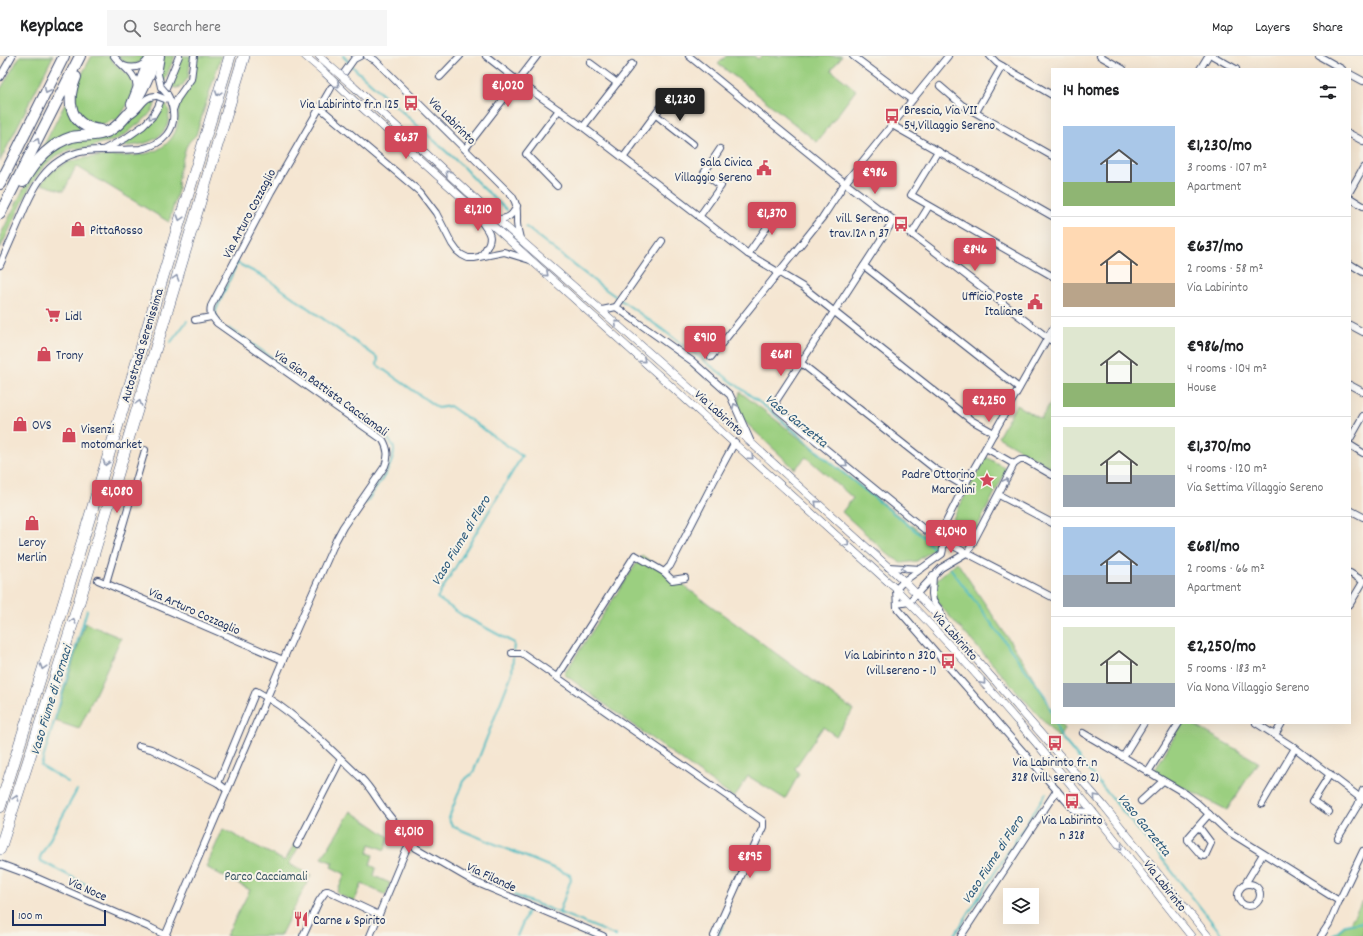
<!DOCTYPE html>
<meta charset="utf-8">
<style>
:root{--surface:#fff;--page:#f6f6f6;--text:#202124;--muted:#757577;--line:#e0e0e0;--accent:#d1495b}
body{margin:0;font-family:Dekko,sans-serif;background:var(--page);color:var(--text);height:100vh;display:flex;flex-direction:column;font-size:15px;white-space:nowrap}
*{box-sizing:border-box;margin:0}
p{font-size:13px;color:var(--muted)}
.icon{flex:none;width:22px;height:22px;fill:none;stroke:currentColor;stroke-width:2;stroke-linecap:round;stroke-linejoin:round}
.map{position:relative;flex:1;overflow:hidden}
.panel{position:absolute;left:1051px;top:12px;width:300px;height:656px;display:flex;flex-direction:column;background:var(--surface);border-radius:0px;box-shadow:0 4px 16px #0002}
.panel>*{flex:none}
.tools{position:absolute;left:1003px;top:832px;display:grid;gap:8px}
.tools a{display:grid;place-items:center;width:36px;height:36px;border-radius:0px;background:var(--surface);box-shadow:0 4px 16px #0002;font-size:20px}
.scale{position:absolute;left:12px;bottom:10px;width:94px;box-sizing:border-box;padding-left:4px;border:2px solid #1b2f5e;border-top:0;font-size:11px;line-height:14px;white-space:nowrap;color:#1b2f5e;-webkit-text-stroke:3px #f7f3e8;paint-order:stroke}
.price{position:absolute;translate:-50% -34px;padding:0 9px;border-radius:4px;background:var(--accent);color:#fff;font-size:13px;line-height:26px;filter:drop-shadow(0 1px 2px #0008)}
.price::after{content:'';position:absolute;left:50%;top:24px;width:12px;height:9px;margin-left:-6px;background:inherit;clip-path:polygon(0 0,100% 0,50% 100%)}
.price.current{background:#222;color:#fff}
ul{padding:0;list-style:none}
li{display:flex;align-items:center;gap:12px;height:100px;padding:0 12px}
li+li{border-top:1px solid var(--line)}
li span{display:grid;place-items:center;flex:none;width:112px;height:80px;border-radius:0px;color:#555}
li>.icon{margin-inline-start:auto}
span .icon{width:48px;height:48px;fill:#fffc;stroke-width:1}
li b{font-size:17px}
h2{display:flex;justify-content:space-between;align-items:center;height:48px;padding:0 12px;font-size:17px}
header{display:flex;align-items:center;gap:24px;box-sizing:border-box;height:56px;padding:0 20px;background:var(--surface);border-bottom:1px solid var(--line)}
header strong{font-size:19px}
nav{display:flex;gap:22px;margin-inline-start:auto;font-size:14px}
.search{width:280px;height:36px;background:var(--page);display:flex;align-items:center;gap:10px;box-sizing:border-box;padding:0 14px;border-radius:0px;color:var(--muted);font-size:15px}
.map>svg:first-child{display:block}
</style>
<header>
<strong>Keyplace</strong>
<div class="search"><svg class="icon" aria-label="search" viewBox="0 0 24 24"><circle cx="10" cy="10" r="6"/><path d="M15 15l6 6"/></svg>Search here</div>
<nav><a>Map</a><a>Layers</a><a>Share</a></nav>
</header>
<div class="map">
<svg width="1363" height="880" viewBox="0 0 1363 880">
<rect width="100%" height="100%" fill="#f7f3e8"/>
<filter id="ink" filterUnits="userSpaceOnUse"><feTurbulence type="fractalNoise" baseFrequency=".025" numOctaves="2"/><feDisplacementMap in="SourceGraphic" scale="8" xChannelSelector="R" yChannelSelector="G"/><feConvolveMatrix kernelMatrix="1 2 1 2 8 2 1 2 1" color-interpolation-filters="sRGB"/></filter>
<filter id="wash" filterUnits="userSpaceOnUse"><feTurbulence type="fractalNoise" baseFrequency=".012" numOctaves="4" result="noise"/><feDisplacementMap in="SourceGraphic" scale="16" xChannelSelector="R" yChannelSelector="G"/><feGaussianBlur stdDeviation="0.9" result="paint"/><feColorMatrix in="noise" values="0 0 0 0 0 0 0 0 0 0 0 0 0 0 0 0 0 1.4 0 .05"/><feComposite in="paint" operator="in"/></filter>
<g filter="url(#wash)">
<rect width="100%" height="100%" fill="#f5e6d2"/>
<g fill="#9bcf80" stroke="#5b7f6f">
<polygon points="20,0 53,0 0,105 0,34"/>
<path d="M 92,0 L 109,0 C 114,9 122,13 129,20 C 140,33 125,54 116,65 L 114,63 C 107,68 98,70 90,66 C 76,61 73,41 78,28 C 81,19 87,9 92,0 Z"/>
<path d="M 118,0 L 147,0 C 136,11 128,12 118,0 Z"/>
<polygon points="163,0 175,0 164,26 160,20"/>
<polygon points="182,0 191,0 188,22 181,31 176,32 169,30"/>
<path d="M 197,0 L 221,0 L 196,79 L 189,86 L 186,91 L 179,116 L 178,134 L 169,166 L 76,110 L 64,135 L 41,128 C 77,77 146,121 173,80 C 181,67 176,57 180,45 C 183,38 189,34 192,27 C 196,20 196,8 197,0 Z"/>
<polygon points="726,0 754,0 758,3 761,0 842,0 831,14 856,34 817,86 742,26 718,8"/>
<polygon points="149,43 156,43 154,52 147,61 126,78 114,85 101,87 90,92 72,93 58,99 44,110 32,127 0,193 0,180 24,132 37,112 56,92 129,63 135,59"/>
<path d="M 162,45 C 167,48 169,53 169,58 C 169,85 140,91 119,90 C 137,79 157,67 162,45 Z"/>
<polygon points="66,46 80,72 84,75 49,87 43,91"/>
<polygon points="740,336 938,490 917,505 903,507 897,504 890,500 842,456 853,442 806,401 795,413 743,364 737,352"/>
<polygon points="1052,344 1052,412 998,381 1016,349 1041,363"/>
<polygon points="986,401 1007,413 967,491 944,479"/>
<polygon points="642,499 853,654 836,680 823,671 795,712 799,718 785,743 748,720 734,742 630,667 564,618"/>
<polygon points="957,506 1024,606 1052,654 1052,667 1060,667 1064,673 1059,682 935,544 936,524"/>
<polygon points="85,567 121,582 79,673 55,665"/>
<polygon points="1182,667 1191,667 1258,706 1227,754 1154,716"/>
<polygon points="351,755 389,781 385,794 370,788 368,797 373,799 370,809 376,812 374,820 390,827 386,839 362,828 354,846 337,837 345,818 331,811 333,807 322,802"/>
<polygon points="223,773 285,805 294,788 299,790 289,808 311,819 280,880 226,880 250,834 206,811"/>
<polygon points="1363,845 1363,880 1332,880 1345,870 1349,868"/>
</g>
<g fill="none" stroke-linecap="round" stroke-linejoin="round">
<g stroke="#4cbbc2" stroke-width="2">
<polyline points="343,0 355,13 461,109 479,128 507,154"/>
<polyline points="526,171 598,228 659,271 771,355 831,407 923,481 934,493"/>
<polyline points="219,265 216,260 216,254 237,207 266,222 378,302 377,309 438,352 450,350 522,400 437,542 462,559 514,587 512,617 473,717 463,725 449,762 450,766 454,771 570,819 571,823 560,854 560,858"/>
<path d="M 229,272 L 385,380 C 389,384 394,388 394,393 C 395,409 374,434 366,447"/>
<polyline points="171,286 187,265"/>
<polyline points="951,513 1045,640 1052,657"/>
<polyline points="1056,667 1058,676 1062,682 1155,794 1223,880"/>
<polyline points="68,726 41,710 87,554"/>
<polyline points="77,734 40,801 41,805 85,828"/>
<path d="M 514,839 C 548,853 583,865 616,880"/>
<polyline points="517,880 530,850"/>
<polyline points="718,880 728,857"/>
<polyline points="954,880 1046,737"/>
<polyline points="1332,880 1345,869 1363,866"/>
</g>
</g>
</g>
<g filter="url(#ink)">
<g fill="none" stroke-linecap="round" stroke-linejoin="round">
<g stroke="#3c4a6f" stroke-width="8">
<g id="minor">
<path d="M 114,0 C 122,11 136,17 137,32"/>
<polyline points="161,0 158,18 161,31"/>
<path d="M 367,0 L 375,4 L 512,140 C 518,149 517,156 517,166 C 517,172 519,177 520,183"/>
<polyline points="486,0 518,25 583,71 748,198 803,231 971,364 994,377"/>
<polyline points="689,0 845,127 1052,285"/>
<polyline points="853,0 912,44"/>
<polyline points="990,0 997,7 1052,39"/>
<polyline points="1100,0 1123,13"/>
<polyline points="1213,0 1236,13"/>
<polyline points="1319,0 1342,13"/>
<polyline points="590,7 617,27"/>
<path d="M 124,10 C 133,13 140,12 147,5"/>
<polyline points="1200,13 1208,0"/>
<polyline points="344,17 354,3 360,0"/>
<polyline points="1350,18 1363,25"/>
<polyline points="0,21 12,0"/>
<polyline points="440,21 460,0"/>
<polyline points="940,30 962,49 1052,100"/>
<polyline points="319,51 420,136 436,157 452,188 457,195 462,199 468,202 474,202 504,196 530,204"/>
<polyline points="173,54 177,43 191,23 194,0"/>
<polyline points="976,56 1002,10"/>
<path d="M 129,59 C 141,54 143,39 157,40"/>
<polyline points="656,59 693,88"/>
<polyline points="892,69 1052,160"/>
<polyline points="583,71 632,8"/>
<polyline points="1350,78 1363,85"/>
<polyline points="465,93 537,0"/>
<polyline points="103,94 126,82 143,70 152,61 158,51 179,0"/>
<polyline points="938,95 911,139 1052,220"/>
<polyline points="623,102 666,44"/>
<polyline points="557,130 526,98 559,54"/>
<polyline points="1350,135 1363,112"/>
<polyline points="1350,142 1363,150"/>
<path d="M 476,155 C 484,177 500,175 481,200"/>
<polyline points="699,161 721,130 704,117 720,93"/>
<path d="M 497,163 C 508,163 512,160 517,150"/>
<polyline points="893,165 776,345 777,353 930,478 1052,541"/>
<polyline points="911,179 929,150"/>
<polyline points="662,185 616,251 692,305 730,339 750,384"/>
<polyline points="748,198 767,171 771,152"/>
<polyline points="1350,208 1363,216"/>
<path d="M 0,209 C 7,193 14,177 21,161 C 33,132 46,104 80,96 C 99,92 120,95 140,93 C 163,89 178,73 172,50 C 170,45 170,42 167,38"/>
<polyline points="864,210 1019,332"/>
<polyline points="602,254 616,251"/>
<polyline points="195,264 211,261"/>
<polyline points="1350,269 1363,276"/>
<path d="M 1052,274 L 964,430 L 943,472 C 941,481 945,490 942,498 L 904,525 L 896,533 L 897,552 L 1075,755 L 1093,756"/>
<polyline points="711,301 822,162 845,127 948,0"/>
<polyline points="801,307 935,413 964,430"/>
<polyline points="1350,329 1363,336"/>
<polyline points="1350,383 1363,360"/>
<polyline points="1350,389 1363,397"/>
<polyline points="986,392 1014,408"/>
<polyline points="999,439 1052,467"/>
<polyline points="1350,454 1363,461"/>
<polyline points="888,511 921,513"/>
<polyline points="664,516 672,524 685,522"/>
<polyline points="1350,517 1363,525"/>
<polyline points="933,519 932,538 933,545 940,554 942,564"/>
<polyline points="98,524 283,604"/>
<polyline points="106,527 145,394"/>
<polyline points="897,548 909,546 941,512 968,496 1014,408 1020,404 1026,404 1052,419"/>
<polyline points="1350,548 1363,526"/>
<polyline points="512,597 522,597 763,765 763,771 714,880"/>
<polyline points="557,621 635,499 664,516 670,510 716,421 735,386"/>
<polyline points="1256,667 1295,692 1363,744"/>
<polyline points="1083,677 1186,738 1196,746 1226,774 1339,845 1363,795"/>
<polyline points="1275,679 1282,667"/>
<polyline points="139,690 151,693 218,727 227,734"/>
<polyline points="1123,701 1144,667"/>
<polyline points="1148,716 1179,667"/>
<path d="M 218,727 L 256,635 C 296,657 328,691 361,722 C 372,733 378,746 388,758 C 397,770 408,780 416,792 L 473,825 L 603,880"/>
<polyline points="1141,745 1163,725"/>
<polyline points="1262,748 1295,692"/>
<polyline points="1329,756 1313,745 1330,718"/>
<polyline points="1199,771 1211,787 1205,800 1201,799 1188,784 1188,782 1209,758"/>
<polyline points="1338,782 1358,749 1363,734"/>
<polyline points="297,789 341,703"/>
<polyline points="0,808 30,819 151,872 167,880"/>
<circle cx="1249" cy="839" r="11"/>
<polyline points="1245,828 1263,798"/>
<path d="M 165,880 L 283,604 L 336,484 L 343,471 L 385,410 C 389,400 388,393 383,384 L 217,267 C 212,261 209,258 211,250 L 271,136 L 331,32"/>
<polyline points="303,880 319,845 326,835 328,835 379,859"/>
<polyline points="370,880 406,794 412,785"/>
<polyline points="961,880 1057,734"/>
<polyline points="1321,880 1329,868 1339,845"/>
</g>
</g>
<g stroke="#3c4a6f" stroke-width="8">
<g id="tertiary">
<polyline points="305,0 325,17"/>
<polyline points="319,0 331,11"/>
<polyline points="353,30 497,163 718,357 904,525 942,564 1104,750 1208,880"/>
<path d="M 349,40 L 896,533 C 966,604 1031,679 1093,756 C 1126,797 1158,839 1191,880"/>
</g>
</g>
<g stroke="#3c4a6f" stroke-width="10">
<g id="secondary">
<polyline points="131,48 150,0"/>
<path d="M 127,59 C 141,42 150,21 157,0"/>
</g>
</g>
<g stroke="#3c4a6f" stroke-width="12">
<g id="trunk">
<path d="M 76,21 C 65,46 70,71 101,74"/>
<path d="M 23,126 C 34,106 49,88 72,81 C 81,79 90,80 100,78 C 111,76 120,68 127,59"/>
<polyline points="0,128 64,0"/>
<polyline points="0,158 80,0"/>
</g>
</g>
<g stroke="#3c4a6f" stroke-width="12">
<g id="motorway">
<polyline points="0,751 59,562 230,0"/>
<polyline points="0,793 73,566 244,0"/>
</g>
</g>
<use href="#minor" stroke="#fff" stroke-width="6"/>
<use href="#tertiary" stroke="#fff" stroke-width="7"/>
<use href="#secondary" stroke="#fff" stroke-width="8"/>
<use href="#trunk" stroke="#fff" stroke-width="10"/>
<use href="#motorway" stroke="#fff" stroke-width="11"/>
<g stroke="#3c4a6f" stroke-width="8" stroke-linecap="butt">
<g id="minor-bridge">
<polyline points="161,31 167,38"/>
<polyline points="157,40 165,43"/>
</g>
</g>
<g stroke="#3c4a6f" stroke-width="8" stroke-linecap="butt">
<g id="tertiary-bridge">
<polyline points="331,11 353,30"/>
<polyline points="325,17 349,40"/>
</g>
</g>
<use href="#minor-bridge" stroke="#fff" stroke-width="6"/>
<use href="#tertiary-bridge" stroke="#fff" stroke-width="7"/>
</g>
<defs><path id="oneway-chevron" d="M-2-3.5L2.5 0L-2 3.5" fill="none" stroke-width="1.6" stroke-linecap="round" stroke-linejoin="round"/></defs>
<g stroke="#8d97ae">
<use href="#oneway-chevron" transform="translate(337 29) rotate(42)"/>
<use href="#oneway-chevron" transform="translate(47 35) rotate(117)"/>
<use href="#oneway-chevron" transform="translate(218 37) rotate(107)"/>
<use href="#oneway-chevron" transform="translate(151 61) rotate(129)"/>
<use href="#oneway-chevron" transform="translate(37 85) rotate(-63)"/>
<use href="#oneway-chevron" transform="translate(448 117) rotate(-137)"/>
<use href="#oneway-chevron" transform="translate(180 162) rotate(107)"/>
<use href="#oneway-chevron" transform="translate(546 218) rotate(42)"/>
<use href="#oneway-chevron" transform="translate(176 222) rotate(-73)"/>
<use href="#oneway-chevron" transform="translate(617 267) rotate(-138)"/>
<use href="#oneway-chevron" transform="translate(643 304) rotate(42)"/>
<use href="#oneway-chevron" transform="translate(139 347) rotate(-73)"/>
<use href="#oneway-chevron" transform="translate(735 350) rotate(-113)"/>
<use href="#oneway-chevron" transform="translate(751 401) rotate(42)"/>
<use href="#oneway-chevron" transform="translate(106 407) rotate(107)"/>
<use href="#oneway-chevron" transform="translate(845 408) rotate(39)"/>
<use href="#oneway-chevron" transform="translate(1006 425) rotate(-63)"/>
<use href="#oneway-chevron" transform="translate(817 447) rotate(-138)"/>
<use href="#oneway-chevron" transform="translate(847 488) rotate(42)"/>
<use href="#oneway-chevron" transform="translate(904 512) rotate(-177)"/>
<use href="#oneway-chevron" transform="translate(73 565) rotate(-73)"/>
<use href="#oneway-chevron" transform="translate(43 611) rotate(107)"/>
<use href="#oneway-chevron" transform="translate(983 626) rotate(49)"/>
<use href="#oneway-chevron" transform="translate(1096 741) rotate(-131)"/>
<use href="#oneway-chevron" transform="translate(16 742) rotate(-72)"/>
<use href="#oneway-chevron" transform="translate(1120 791) rotate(52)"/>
</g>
</g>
<defs>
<g id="bus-bare" transform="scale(1.2)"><path d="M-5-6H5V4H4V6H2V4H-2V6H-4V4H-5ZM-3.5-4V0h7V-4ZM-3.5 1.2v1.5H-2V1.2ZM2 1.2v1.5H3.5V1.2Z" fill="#d1495b" stroke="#f7f3e8" stroke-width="2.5" paint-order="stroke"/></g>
<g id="civic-bare" transform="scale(1.2)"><path d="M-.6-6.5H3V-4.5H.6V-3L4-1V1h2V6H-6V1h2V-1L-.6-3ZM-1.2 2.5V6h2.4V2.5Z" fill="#d1495b" stroke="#f7f3e8" stroke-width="2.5" paint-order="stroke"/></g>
<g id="shop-bare" transform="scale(1.2)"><path d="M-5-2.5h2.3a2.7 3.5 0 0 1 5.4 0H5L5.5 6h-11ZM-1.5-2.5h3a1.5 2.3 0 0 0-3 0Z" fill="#d1495b" stroke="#f7f3e8" stroke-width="2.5" paint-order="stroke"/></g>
<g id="supermarket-bare" transform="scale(1.2)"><path d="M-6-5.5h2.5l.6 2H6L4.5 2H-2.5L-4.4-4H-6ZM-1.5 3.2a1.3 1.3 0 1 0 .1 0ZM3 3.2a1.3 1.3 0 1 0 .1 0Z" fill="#d1495b" stroke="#f7f3e8" stroke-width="2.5" paint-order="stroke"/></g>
<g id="sight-bare" transform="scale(1.2)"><path d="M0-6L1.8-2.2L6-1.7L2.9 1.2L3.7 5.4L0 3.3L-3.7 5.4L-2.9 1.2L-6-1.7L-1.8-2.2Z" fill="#d1495b" stroke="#f7f3e8" stroke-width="2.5" paint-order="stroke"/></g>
<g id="restaurant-bare" transform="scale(1.2)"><path d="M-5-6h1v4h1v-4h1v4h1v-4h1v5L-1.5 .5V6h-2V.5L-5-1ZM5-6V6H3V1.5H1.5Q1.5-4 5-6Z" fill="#d1495b" stroke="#f7f3e8" stroke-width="2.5" paint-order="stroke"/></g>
</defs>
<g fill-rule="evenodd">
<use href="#bus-bare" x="411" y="47"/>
<use href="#bus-bare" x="892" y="60"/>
<use href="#civic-bare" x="764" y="112"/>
<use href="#bus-bare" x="901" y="168"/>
<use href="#shop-bare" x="78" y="173"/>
<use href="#civic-bare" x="1035" y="246"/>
<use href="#supermarket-bare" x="53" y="259"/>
<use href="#shop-bare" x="44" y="298"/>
<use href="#shop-bare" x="20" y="368"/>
<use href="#shop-bare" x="69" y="379"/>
<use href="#sight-bare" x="987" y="424"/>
<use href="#shop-bare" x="32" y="467"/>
<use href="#bus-bare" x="948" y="605"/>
<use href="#bus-bare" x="1055" y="687"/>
<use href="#bus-bare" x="1072" y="745"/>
<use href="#restaurant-bare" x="301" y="863"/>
</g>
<g text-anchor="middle" stroke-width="4" stroke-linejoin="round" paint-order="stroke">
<g font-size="13" fill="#1b2f5e" stroke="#f7f3e8" text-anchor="start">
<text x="399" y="52" text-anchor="end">Via Labirinto fr.n 125</text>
<text x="904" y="58">Brescia, Via VII<tspan x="904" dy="15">54,Villaggio Sereno</tspan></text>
<text x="752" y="110" text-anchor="end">Sala Civica<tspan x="752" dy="15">Villaggio Sereno</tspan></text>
<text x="889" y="166" text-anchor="end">vill. Sereno<tspan x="889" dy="15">trav.12^ n 37</tspan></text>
<text x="90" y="178">PittaRosso</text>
<text x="1023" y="244" text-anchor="end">Ufficio Poste<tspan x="1023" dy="15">Italiane</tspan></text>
<text x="65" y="264">Lidl</text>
<text x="56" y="303">Trony</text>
<text x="32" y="373">OVS</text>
<text x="81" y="377">Visenzi<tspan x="81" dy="15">motomarket</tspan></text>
<text x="975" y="422" text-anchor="end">Padre Ottorino<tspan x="975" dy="15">Marcolini</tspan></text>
<text x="32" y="490" text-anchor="middle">Leroy<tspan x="32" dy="15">Merlin</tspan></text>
<text x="936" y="603" text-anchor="end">Via Labirinto n 320<tspan x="936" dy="15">(vill.sereno - 1)</tspan></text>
<text x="1055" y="710" text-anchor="middle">Via Labirinto fr. n<tspan x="1055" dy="15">328 (vill. sereno 2)</tspan></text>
<text x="1072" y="768" text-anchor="middle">Via Labirinto<tspan x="1072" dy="15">n 328</tspan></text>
<text x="313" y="868">Carne &amp; Spirito</text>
</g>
<g font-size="13" fill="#1b2f5e" stroke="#f7f3e8">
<text transform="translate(453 64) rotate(45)" y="5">Via Labirinto</text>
<text transform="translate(248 157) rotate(-62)" y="5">Via Arturo Cozzaglio</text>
<text transform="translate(141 289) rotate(-73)" y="5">Autostrada Serenissima</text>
<text transform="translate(332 336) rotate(36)" y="5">Via Gian Battista Cacciamali</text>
<text transform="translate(720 356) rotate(42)" y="5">Via Labirinto</text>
<text transform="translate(195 554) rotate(24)" y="5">Via Arturo Cozzaglio</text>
<text transform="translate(956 579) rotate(48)" y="5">Via Labirinto</text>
<text transform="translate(492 820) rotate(25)" y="5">Via Filande</text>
<text transform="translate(1166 829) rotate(52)" y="5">Via Labirinto</text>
<text transform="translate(88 832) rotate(24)" y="5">Via Noce</text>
</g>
<g font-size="13" fill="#3b5766" stroke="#f7f3e8">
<text x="266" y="824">Parco Cacciamali</text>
</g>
<g font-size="14" font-style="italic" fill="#2a597c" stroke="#f7f3e8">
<text transform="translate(797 364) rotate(39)" y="5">Vaso Garzetta</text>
<text transform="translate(460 484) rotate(-59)" y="5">Vaso Fiume di Flero</text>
<text transform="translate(50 644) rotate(-73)" y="5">Vaso Fiume di Fornaci</text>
<text transform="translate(1145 768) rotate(51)" y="5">Vaso Garzetta</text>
<text transform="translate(992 803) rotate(-57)" y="5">Vaso Fiume di Flero</text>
</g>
</g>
</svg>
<div class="tools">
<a><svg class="icon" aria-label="layers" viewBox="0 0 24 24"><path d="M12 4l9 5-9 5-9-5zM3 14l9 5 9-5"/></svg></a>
</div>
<div class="scale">100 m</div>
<b class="price" style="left:508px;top:52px">€1,020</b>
<b class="price current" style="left:680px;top:66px">€1,230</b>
<b class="price" style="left:406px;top:104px">€637</b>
<b class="price" style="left:875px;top:139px">€986</b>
<b class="price" style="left:478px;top:176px">€1,210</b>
<b class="price" style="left:772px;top:180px">€1,370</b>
<b class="price" style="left:975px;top:216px">€846</b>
<b class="price" style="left:705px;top:304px">€910</b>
<b class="price" style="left:781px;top:321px">€681</b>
<b class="price" style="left:989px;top:367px">€2,250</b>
<b class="price" style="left:117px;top:458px">€1,080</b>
<b class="price" style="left:951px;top:498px">€1,040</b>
<b class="price" style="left:409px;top:798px">€1,010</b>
<b class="price" style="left:750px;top:823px">€895</b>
<section class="panel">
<h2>14 homes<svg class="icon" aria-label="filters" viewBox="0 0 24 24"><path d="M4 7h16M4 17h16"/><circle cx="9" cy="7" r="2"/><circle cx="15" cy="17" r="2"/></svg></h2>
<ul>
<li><span style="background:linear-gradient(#a9c7e8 70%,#8fb573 0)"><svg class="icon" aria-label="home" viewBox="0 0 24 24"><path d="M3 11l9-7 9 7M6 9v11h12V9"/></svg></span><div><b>€1,230/mo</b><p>3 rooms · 107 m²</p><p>Apartment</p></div></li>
<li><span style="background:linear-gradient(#ffd9b3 70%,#b9a48a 0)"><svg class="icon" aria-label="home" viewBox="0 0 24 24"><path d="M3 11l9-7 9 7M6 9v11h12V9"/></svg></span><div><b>€637/mo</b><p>2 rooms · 58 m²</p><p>Via Labirinto</p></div></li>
<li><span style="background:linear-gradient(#dfe7d0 70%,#8fb573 0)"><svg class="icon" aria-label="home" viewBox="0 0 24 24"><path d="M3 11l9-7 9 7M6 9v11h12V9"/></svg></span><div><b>€986/mo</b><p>4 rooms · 104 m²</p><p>House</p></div></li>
<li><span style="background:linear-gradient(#dfe7d0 60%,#9aa5b1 0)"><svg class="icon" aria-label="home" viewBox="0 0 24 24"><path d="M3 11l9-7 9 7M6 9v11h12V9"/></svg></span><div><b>€1,370/mo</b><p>4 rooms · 120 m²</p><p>Via Settima Villaggio Sereno</p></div></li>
<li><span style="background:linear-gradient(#a9c7e8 60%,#9aa5b1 0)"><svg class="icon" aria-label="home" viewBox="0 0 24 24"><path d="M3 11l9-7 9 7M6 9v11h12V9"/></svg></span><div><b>€681/mo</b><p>2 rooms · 66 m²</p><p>Apartment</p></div></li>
<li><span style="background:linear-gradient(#dfe7d0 70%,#9aa5b1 0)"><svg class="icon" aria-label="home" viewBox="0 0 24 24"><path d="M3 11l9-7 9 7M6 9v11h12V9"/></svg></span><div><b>€2,250/mo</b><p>5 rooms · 183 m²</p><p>Via Nona Villaggio Sereno</p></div></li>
</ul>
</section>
</div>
